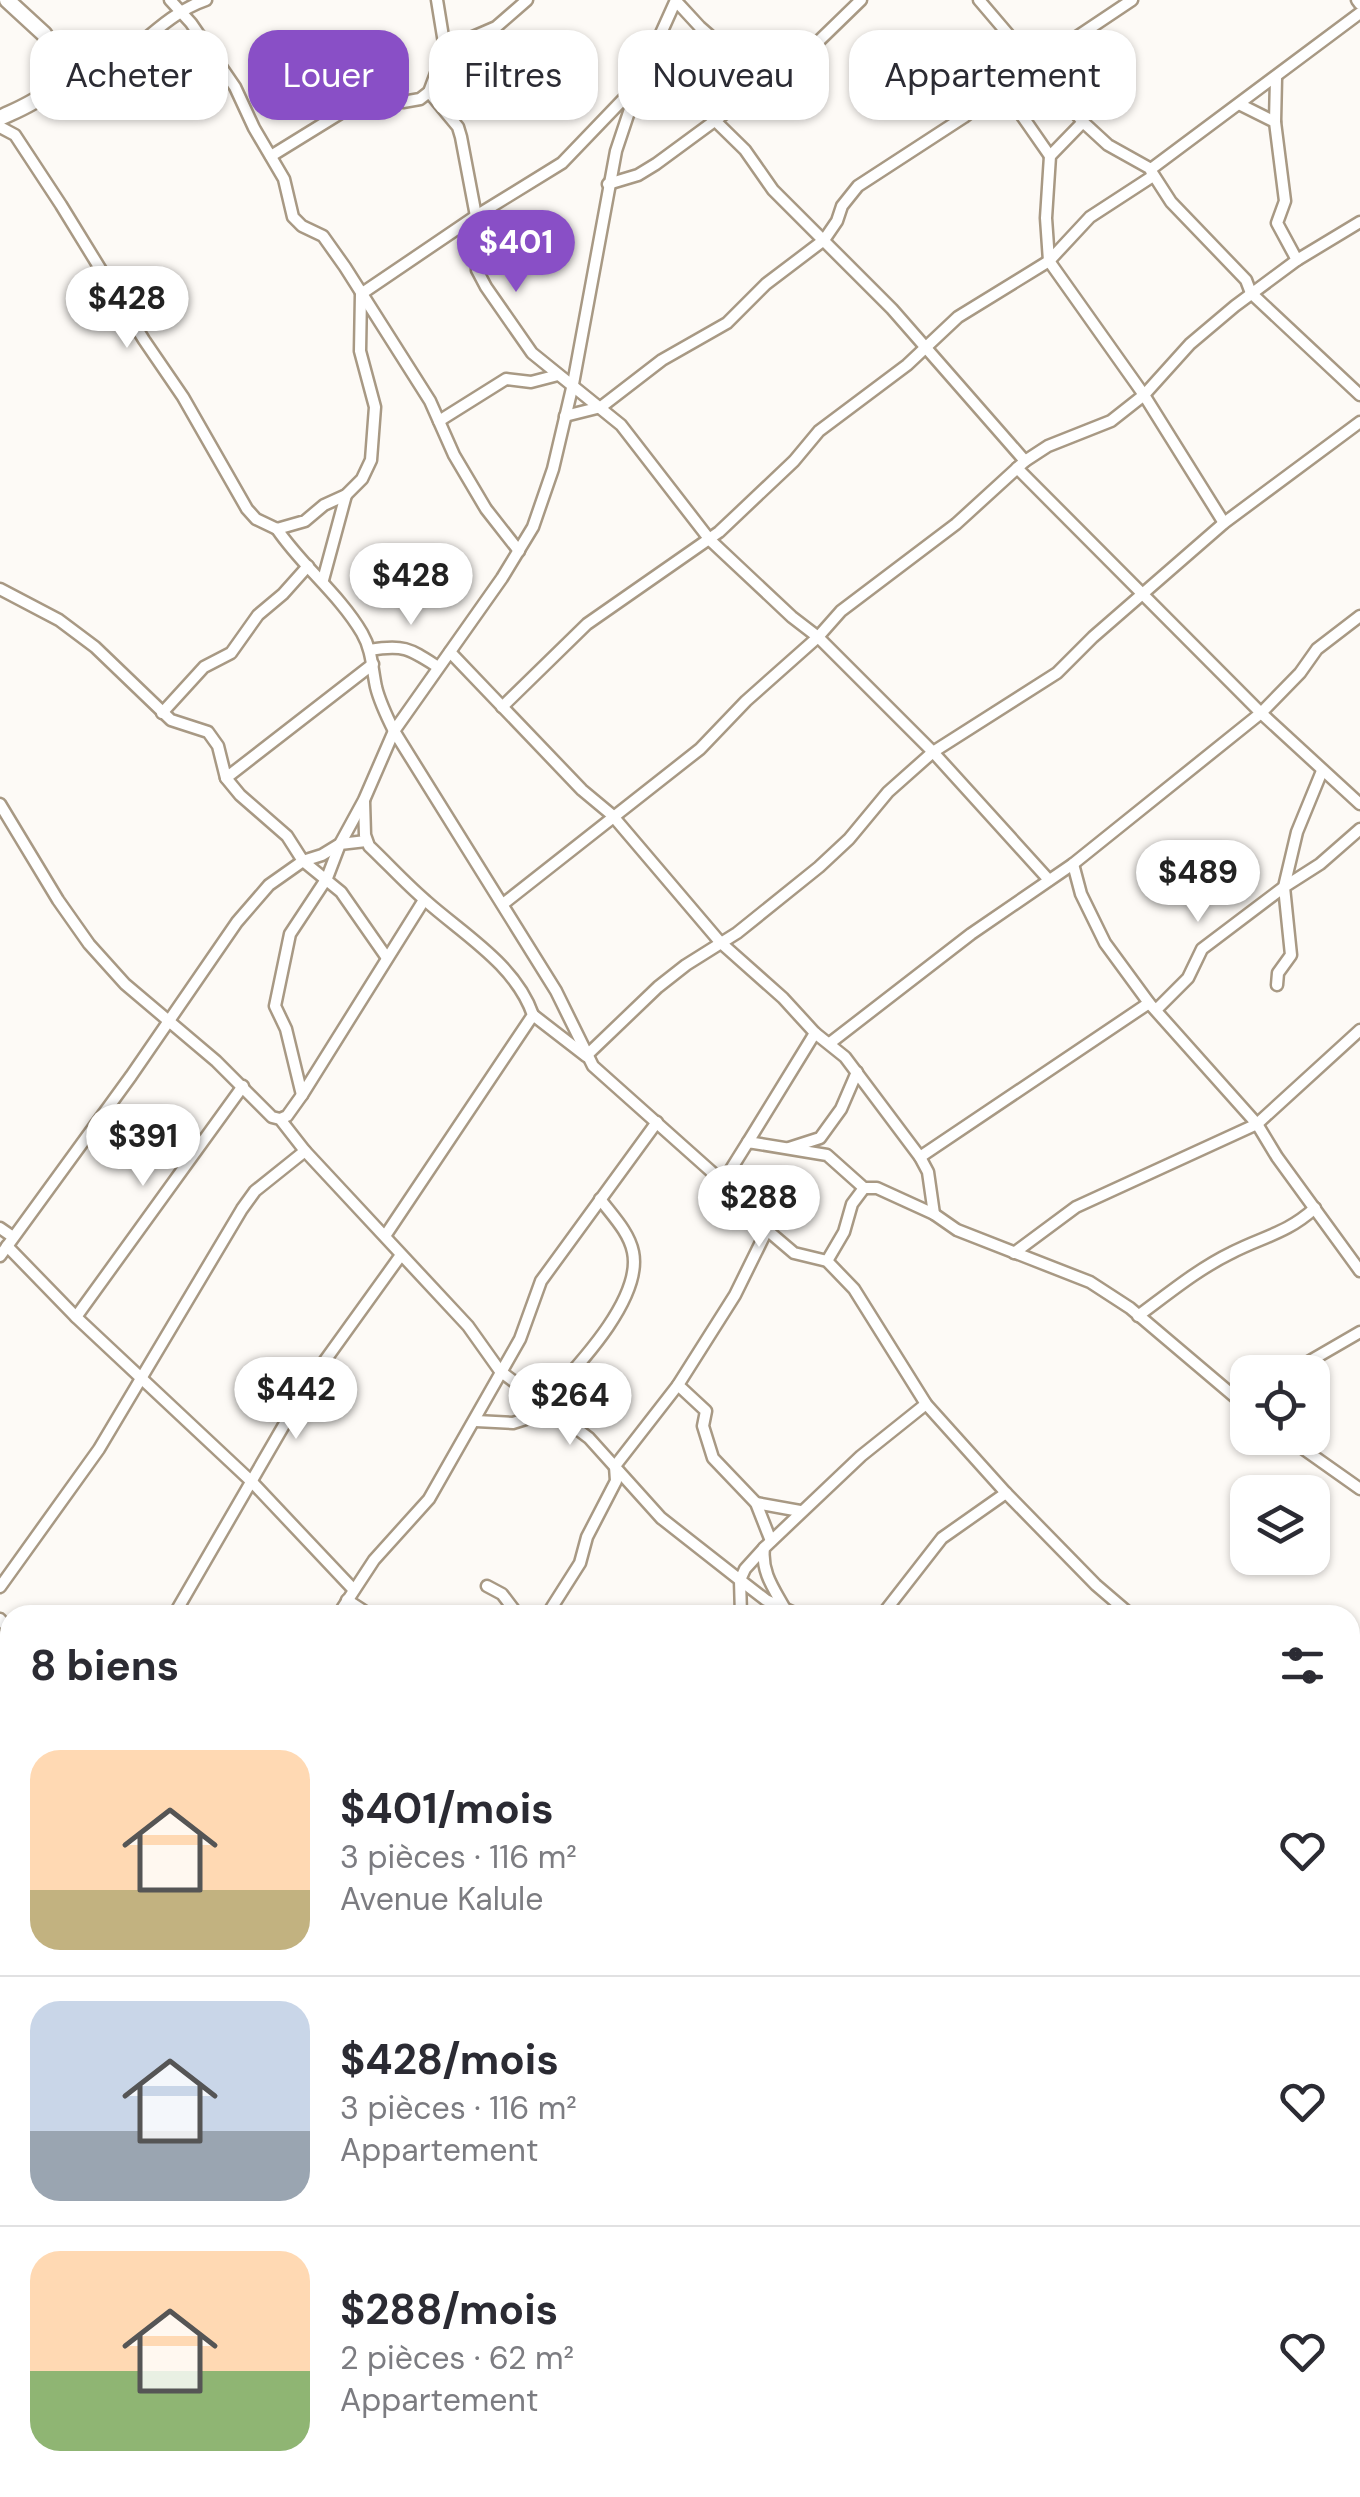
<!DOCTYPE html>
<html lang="fr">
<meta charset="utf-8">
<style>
:root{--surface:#fff;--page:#f7f7f7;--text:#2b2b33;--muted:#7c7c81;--line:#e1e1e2;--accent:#894fc6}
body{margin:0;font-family:"DM Sans",sans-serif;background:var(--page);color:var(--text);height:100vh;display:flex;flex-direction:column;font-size:38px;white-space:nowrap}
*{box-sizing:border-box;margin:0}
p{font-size:32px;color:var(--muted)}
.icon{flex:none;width:55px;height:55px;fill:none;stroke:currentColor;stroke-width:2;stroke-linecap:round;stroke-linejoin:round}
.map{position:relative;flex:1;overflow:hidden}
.side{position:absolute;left:0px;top:1605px;width:1360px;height:892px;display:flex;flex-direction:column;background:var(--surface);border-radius:30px 30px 0 0;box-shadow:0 2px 8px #0004}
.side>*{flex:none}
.hud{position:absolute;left:30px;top:30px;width:1300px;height:90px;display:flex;gap:20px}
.fabs{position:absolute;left:1230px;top:1355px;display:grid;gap:20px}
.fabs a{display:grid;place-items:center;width:100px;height:100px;border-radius:20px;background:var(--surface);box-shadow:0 2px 8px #0004;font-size:50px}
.price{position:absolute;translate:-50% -85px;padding:0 22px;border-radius:35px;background:#fff;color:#222;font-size:32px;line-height:65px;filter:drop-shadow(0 2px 5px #0008)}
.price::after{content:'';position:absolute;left:50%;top:60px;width:30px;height:22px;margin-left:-15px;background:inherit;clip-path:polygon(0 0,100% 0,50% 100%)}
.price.on{background:var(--accent);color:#fff}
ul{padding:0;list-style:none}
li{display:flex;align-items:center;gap:30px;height:250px;padding:0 30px}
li+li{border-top:2px solid var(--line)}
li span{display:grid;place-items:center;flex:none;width:280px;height:200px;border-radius:30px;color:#555}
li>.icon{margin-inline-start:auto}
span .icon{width:120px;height:120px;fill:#fffc;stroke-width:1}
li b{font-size:42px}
h2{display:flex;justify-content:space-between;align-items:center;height:120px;padding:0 30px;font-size:42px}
.tag{padding:0 35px;border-radius:30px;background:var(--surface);box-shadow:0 2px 8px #0004;font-size:35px;line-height:90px}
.tag.on{background:var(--accent);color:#fff}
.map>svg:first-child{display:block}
</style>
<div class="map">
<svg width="1360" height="2497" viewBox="0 0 1360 2497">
<rect width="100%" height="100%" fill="#fdfaf6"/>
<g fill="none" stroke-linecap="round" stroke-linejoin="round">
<g stroke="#a89984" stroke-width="15">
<g id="street">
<polyline points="170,0 191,23 235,87 254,128 284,179 293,217 302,226 323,236 345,267 430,401 454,455 486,509 519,551"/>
<polyline points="979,0 1083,122"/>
<polyline points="1357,0 1360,4"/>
<polyline points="676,1 700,27 765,84"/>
<polyline points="445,49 496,27 527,0"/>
<polyline points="650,57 745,150 773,190 892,309 1025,461"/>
<polyline points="61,62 113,67"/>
<path d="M 51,90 C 115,88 147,20 206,0"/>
<polyline points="429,92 458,127 461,137 476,216 477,270 486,287 532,353 621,425 710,540 792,617 818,637 933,752 1049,880"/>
<polyline points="1239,104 1275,122 1285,201 1277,223 1297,260"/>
<polyline points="1275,122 1276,78"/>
<polyline points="0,127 15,135 61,205 144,340 183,397 247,509 256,519 277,529 305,521 324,505 346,495 362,479 371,460 375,407 360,351 361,294 476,216 562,163 634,88"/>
<polyline points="271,156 365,98 387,96 403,102 420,99 429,92 445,49 437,0"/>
<polyline points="1050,156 1002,87 1132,0"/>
<polyline points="1151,171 1171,202 1246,280 1251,293 1360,395"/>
<polyline points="608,184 638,175 656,164 758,89 788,71 861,0"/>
<polyline points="565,416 601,407 662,360 727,323 766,284 824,240 837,221 842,206 858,186 964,117 1002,87"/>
<polyline points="439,421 506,379 531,382 558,375"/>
<polyline points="1017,468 1261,713 1300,673 1317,649 1360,616"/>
<polyline points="1224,523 1144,395 1049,261 1046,218 1050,156 1083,122 1108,145 1151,169 1360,13"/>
<path d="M 277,529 C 302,566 339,594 362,633 C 372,650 372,668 376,687 C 380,703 387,717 394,731 L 556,991 L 593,1066 L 723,1182 L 767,1230 L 794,1253 L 827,1261 L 854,1289 L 926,1404 L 1006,1493 L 1096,1585 L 1131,1615"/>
<polyline points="323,580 346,495"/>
<polyline points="0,589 59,620 95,647 171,720 208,732 218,746 226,778 240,795 287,836 303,861 341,892 387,958"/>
<path d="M 370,650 C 404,644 410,649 438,667"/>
<polyline points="450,652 582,790 612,815 720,942 783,998 815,1033 845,1057 920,1157 928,1172 934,1214"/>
<polyline points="502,707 587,624 719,532 794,461 819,431 907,365 958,317 1049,261 1090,217 1153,176"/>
<polyline points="162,713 204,667 231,653 258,615 283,594 308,566"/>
<polyline points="226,778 373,664"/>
<path d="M 364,801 L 365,835 L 369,846 C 388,864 406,884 426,901 C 463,934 516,965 533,1015 L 385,1236"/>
<polyline points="0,804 58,900 89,944 125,984 216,1061 272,1117 280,1119 305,1151 468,1326 500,1371 589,1438 661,1518 740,1580 741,1615"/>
<polyline points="1073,864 1081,894 1105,943 1149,1003 1257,1124 1277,1157 1360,1271"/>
<polyline points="503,904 700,749 746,701 818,637 841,611 956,524 1025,461 1048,446 1111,421 1144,395 1190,344 1235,306 1297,260 1360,222"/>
<polyline points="1277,985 1278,973 1291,955 1284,887 1320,864 1360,829"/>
<polyline points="1157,1009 1188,978 1202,949 1284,887 1297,832 1322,771"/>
<polyline points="533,1015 586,1056 658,987 686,965 737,933 819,867 849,839 888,792 933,752 1057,673 1093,637 1224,523 1360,422"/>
<polyline points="830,1043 971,934 1073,864 1261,713 1360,804"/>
<polyline points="302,1095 286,1029 275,1006 290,934 327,878 340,844 366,841"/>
<polyline points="280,1119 287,1116 302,1095 424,900"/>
<polyline points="748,1142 815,1033"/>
<polyline points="789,1148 820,1138 841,1109 857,1072"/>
<polyline points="920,1157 1149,1003"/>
<polyline points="723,1182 748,1142 827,1155 864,1188 877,1188 934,1214 957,1230 1090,1282 1130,1308 1248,1408"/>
<polyline points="0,1228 13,1237"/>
<polyline points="767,1230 735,1295 678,1385 706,1411 703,1426 713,1458 756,1503 771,1541"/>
<polyline points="7,1246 76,1317 252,1482 353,1589"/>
<polyline points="1014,1253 1076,1207 1257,1124 1360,1030"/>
<polyline points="0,1256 131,1076 237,922 269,885 303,861 322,855 340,844 364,800 394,731 502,578 533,527 553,469 573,384 616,151 639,82 676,0"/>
<polyline points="827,1261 844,1232 852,1204 864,1188"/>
<path d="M 1138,1316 C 1168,1294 1198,1269 1231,1253 C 1264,1236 1286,1234 1315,1208"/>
<polyline points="76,1317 243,1086"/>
<polyline points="1291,1372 1360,1332"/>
<path d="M 544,1403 C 574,1370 643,1300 633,1252 C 629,1232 612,1215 600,1199"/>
<polyline points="476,1421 513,1423 554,1410"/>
<polyline points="1288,1438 1360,1489"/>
<polyline points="756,1503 800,1511"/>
<polyline points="764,1548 745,1569 740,1580 766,1600 799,1615"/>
<polyline points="487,1586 502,1594 518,1615"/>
<polyline points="0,1587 99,1449 242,1209 255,1191 305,1151"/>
<polyline points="347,1600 370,1615"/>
<path d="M 785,1609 C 774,1589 761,1572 764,1548 L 861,1456 L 926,1404"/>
<polyline points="174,1615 306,1387 401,1255"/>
<polyline points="338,1615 374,1560 429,1499 520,1339 541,1281 657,1122"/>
<polyline points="547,1615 580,1563 587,1537 616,1481 615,1466 678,1385"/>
<polyline points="882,1615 942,1538 1006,1493"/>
<polyline points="0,1619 10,1631"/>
<polyline points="1350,1746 1360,1741"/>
<polyline points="0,1867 10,1851"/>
<polyline points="1350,1878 1360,1872"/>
<polyline points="1350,1979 1360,1974"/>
<polyline points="0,2156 10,2145"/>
<polyline points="1350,2260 1360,2271"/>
<polyline points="0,2267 10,2279"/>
<polyline points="1350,2344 1360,2330"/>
<polyline points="0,2404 10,2418"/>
<polyline points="0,2443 10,2428"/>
<polyline points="69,2488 78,2497"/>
<polyline points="461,2488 471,2497"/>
<polyline points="837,2488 844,2497"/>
<polyline points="1193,2488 1202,2497"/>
<polyline points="156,2497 162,2488"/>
<polyline points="289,2497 294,2488"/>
<polyline points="1243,2497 1247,2488"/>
</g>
</g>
<g stroke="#a89984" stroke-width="19">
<path id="secondary" d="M 0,118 C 27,105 59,95 61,62 L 44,34 L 7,0"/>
</g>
<use href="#street" stroke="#fff" stroke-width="10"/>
<use href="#secondary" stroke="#fff" stroke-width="14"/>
</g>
</svg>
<div class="fabs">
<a><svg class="icon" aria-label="locate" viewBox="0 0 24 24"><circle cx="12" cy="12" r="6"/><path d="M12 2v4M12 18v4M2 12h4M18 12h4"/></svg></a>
<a><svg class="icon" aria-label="layers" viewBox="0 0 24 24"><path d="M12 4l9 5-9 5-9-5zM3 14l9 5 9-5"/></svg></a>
</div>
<b class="price on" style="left:516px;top:295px">$401</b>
<b class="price" style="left:127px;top:351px">$428</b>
<b class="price" style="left:411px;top:628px">$428</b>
<b class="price" style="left:1198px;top:925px">$489</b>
<b class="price" style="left:143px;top:1189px">$391</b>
<b class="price" style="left:759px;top:1250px">$288</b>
<b class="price" style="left:296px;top:1442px">$442</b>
<b class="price" style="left:570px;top:1448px">$264</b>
<div class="hud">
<a class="tag">Acheter</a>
<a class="tag on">Louer</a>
<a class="tag">Filtres</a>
<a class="tag">Nouveau</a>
<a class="tag">Appartement</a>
</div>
<section class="side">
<h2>8 biens<svg class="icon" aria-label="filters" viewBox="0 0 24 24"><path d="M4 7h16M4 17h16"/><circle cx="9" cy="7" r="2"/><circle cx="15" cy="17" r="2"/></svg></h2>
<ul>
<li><span style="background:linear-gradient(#ffd9b3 70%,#c2b280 0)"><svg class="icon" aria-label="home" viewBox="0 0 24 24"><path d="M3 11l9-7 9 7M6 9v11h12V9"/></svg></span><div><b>$401/mois</b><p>3 pièces · 116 m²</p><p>Avenue Kalule</p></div><svg class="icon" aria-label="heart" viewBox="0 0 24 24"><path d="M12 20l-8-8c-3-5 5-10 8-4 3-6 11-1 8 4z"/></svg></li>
<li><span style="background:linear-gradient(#c9d6e8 65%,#9aa5b1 0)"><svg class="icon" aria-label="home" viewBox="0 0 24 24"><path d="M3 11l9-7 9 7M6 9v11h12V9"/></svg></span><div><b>$428/mois</b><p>3 pièces · 116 m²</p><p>Appartement</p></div><svg class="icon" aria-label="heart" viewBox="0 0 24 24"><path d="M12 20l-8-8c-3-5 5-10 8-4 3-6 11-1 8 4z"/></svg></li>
<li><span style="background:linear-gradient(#ffd9b3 60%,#8fb573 0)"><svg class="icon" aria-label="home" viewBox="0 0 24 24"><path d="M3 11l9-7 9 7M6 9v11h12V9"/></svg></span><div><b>$288/mois</b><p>2 pièces · 62 m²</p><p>Appartement</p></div><svg class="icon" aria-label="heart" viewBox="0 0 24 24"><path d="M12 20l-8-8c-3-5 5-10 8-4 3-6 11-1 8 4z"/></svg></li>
</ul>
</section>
</div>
